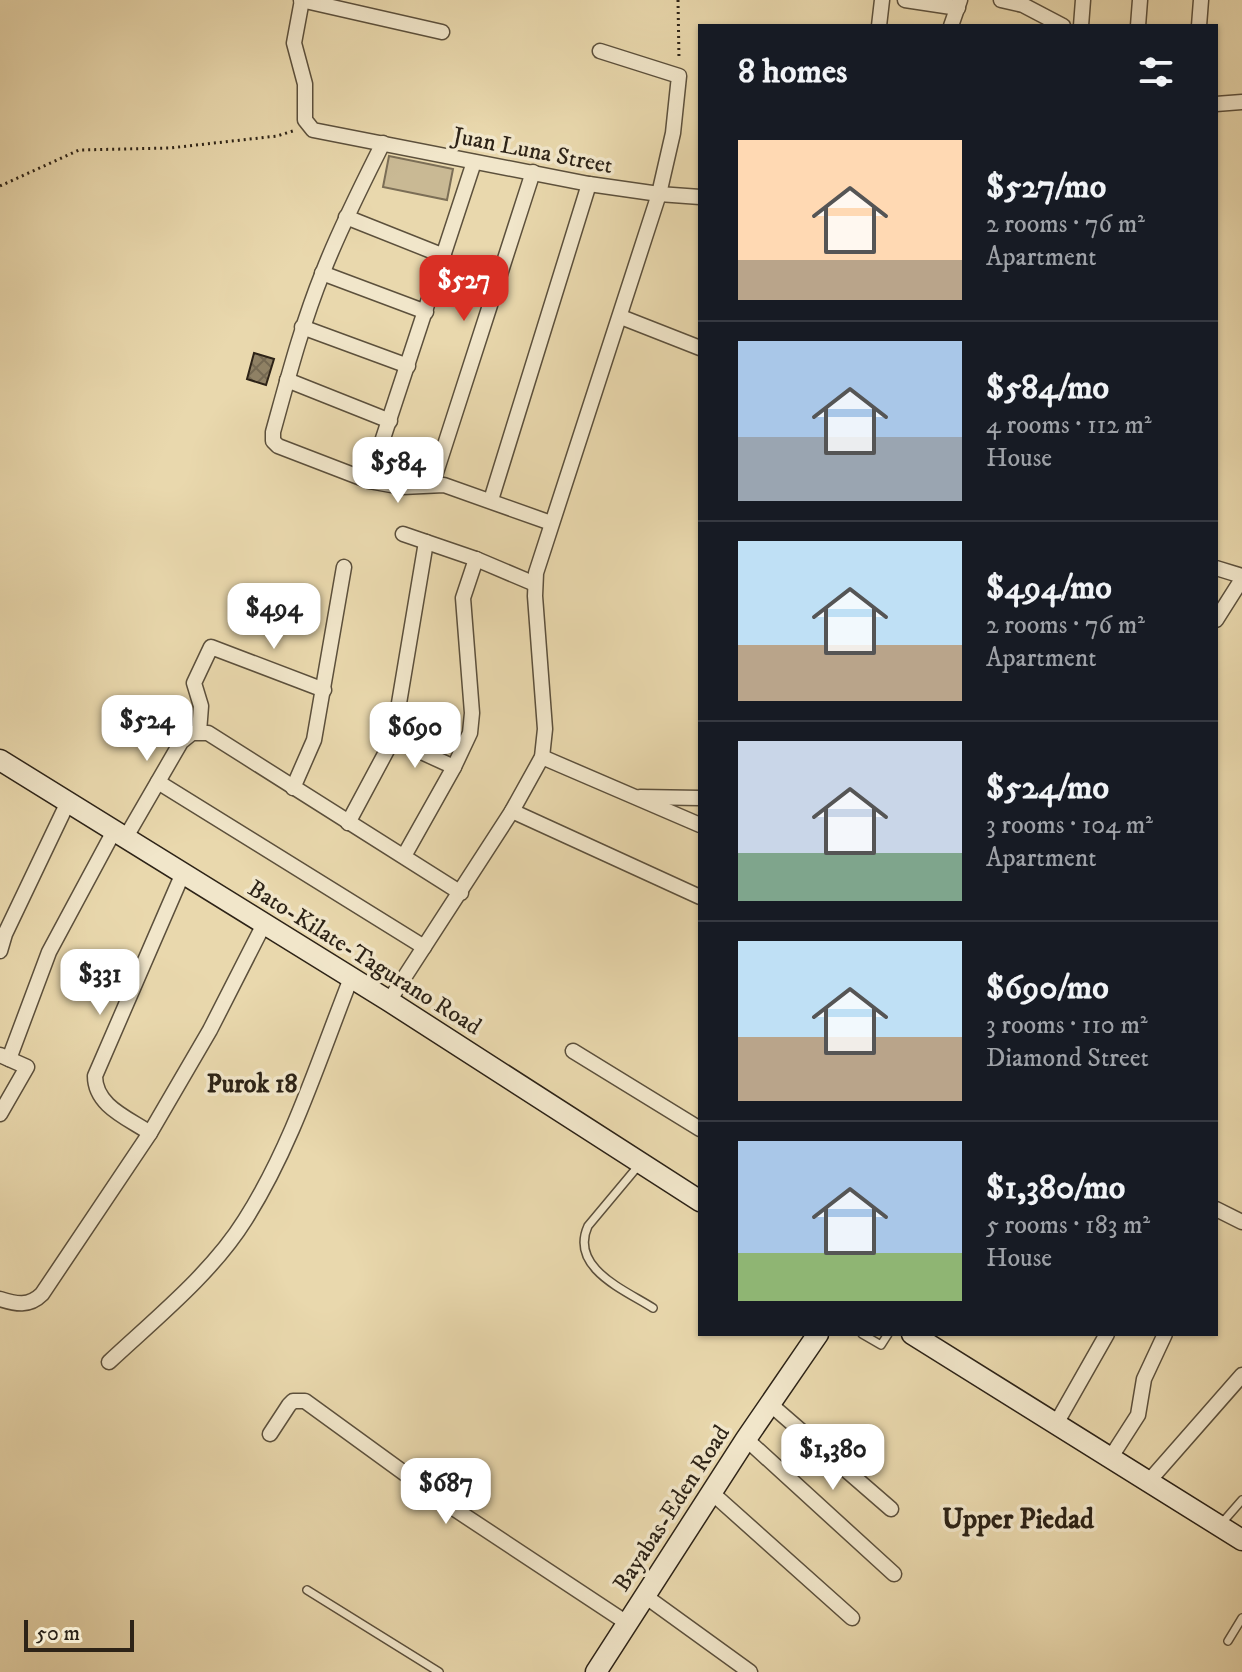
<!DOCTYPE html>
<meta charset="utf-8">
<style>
:root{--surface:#171b24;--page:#242831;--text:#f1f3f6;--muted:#9ea1a6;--line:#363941;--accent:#d93025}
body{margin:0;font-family:"IM FELL DW Pica",serif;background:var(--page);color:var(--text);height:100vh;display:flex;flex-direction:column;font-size:30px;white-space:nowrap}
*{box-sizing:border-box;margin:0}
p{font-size:26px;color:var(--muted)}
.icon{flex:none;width:44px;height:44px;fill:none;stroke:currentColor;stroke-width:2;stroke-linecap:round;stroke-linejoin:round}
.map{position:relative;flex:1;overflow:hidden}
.drawer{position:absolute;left:698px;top:24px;width:520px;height:1312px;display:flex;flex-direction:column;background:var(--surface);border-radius:0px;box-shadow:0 2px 6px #0004}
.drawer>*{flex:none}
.scale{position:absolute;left:24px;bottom:20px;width:110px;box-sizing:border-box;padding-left:8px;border:4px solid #2d2317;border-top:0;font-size:22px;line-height:28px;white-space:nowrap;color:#2d2317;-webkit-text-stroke:6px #f1e6ca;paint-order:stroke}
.price{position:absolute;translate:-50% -68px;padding:0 18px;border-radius:16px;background:#fff;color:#222;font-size:26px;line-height:52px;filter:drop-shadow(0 2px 4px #0008)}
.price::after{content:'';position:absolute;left:50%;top:48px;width:24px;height:18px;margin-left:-12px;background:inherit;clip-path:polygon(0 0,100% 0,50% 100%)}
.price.active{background:var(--accent);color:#fff}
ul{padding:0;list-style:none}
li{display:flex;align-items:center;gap:24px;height:200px;padding:0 40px}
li+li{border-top:2px solid var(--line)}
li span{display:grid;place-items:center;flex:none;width:224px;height:160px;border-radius:0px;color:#555}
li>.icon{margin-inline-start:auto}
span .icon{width:96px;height:96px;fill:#fffc;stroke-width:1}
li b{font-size:34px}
h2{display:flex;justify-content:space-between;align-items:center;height:96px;padding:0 40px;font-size:34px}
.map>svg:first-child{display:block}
</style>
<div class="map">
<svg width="1242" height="1672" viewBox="0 0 1242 1672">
<defs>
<pattern id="building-cross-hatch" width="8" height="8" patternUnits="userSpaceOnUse" patternTransform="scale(2)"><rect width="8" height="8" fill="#8f8165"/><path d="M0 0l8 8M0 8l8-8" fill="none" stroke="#756952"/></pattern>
</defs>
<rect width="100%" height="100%" fill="#e9d8ad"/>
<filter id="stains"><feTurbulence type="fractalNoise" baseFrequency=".0025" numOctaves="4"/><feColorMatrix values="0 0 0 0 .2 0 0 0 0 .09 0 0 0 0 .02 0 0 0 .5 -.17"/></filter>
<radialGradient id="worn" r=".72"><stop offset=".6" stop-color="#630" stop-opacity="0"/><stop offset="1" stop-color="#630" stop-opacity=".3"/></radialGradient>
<polygon fill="#c9b994" stroke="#7b6e56" stroke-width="2" points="389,156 453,169 447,200 383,187"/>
<polygon fill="url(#building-cross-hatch)" stroke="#2d2317" stroke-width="2" points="254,353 274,359 266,385 247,379"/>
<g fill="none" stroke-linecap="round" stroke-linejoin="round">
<g stroke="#5c503c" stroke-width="10">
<g id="lane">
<path d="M 639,1165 L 588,1226 C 569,1268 625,1290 653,1308"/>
<polyline points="862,1334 881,1345 888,1334"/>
<polyline points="1221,1524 1242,1500"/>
<polyline points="307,1590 439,1672"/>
<polyline points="1228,1641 1242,1618"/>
</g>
</g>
<g stroke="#5c503c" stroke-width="17">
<g id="street">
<polyline points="301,0 442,32"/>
<polyline points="302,0 294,43 305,84 305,120 313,130 589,184 659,194 700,197"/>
<polyline points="905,0 958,8"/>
<polyline points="1001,0 1023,5 1063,26"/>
<polyline points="879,26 882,0"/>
<polyline points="951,26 960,0"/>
<polyline points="1081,26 1083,0"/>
<polyline points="1138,26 1140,0"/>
<polyline points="1199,26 1201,0"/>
<polyline points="1216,104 1242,102"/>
<path d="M 383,143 C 362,185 340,228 323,272 C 302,324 288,378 273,432 L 273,441 L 278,446 L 369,481 L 402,487 L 444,485 L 551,523"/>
<polyline points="346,217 444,256"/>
<polyline points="322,273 426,312"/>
<polyline points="621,317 700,348"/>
<polyline points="302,327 408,366"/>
<polyline points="287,380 390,421"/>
<polyline points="369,481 474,162"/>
<polyline points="432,485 533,172"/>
<polyline points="491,500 589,184"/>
<polyline points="403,534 476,559 535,584"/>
<polyline points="1216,568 1242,576"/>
<polyline points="1216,620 1242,579"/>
<polyline points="199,732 201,706 194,683 211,647 324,690"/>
<polyline points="393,739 454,767"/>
<polyline points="542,757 700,825"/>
<polyline points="158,782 424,947"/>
<polyline points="293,788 314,740 344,567"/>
<polyline points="640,797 700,798"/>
<polyline points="512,811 700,897"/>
<polyline points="348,823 393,739 426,542"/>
<polyline points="126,837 181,742 192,733 208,733 461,893"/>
<polyline points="404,856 454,767 470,733 472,713 463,598 476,559"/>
<polyline points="0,951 5,934 68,802"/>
<polyline points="389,1001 512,811 542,757 545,729 535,596 536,573 659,194 673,133 679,76 600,51"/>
<polyline points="573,1051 700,1129"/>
<polyline points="0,1055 27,1067 0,1114"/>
<polyline points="9,1059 49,952 114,831"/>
<path d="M 150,1133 C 128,1118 95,1106 95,1076 L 183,873"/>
<polyline points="1216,1209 1242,1222"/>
<path d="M 0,1299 C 16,1304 29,1307 42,1294 L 150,1133 L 210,1030 L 264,924"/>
<path d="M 109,1362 C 155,1319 212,1273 245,1220 C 292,1146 319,1059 351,978"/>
<polyline points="770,1404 891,1509"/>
<polyline points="1057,1422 1107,1334"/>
<polyline points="270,1434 289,1405 293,1401 305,1401 444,1502 627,1623"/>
<polyline points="746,1439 894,1574"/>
<polyline points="1111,1457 1138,1415 1144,1379 1165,1334"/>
<polyline points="1149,1481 1242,1375"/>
<polyline points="711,1492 852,1618"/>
<polyline points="645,1596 750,1672"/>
</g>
</g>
<g stroke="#2d2317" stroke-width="23">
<g id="secondary">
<polyline points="0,760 389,1001 700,1201"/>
<polyline points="912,1334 1242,1540"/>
<polyline points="596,1672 746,1439 818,1334"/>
</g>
</g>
<g stroke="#2d2317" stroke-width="3" stroke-dasharray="2 4" stroke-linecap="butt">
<polyline points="678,0 679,60"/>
<polyline points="0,186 79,150 170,148 277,136 296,130"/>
</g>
<use href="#lane" stroke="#f1e6ca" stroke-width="7"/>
<use href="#street" stroke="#f1e6ca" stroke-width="14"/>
<use href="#secondary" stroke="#f1e6ca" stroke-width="20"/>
</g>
<g text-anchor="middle" stroke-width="7" stroke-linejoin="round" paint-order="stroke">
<g font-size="24" fill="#2d2317" stroke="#f1e6ca">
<text transform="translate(533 150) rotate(11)" y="8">Juan Luna Street</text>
<text transform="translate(365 957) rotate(32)" y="8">Bato-Kilate-Tagurano Road</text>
<text transform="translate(671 1508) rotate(-57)" y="8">Bayabas-Eden Road</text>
</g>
<g font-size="26" font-weight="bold" fill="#2d2317" stroke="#f1e6ca">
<text x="252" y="1092">Purok 18</text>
</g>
<g font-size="28" font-weight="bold" fill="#2d2317" stroke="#f1e6ca">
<text x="1018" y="1528">Upper Piedad</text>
</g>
</g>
<rect width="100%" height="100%" filter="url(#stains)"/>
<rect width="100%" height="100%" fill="url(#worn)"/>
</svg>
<div class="scale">50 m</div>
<b class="price active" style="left:464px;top:323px">$527</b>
<b class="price" style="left:398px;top:505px">$584</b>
<b class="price" style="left:274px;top:651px">$494</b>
<b class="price" style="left:147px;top:763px">$524</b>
<b class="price" style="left:415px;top:770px">$690</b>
<b class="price" style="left:100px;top:1017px">$331</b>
<b class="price" style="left:833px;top:1492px">$1,380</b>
<b class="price" style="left:446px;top:1526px">$687</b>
<section class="drawer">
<h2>8 homes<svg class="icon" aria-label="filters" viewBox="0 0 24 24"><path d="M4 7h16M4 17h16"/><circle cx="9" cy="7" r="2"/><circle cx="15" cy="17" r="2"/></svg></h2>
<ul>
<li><span style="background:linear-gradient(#ffd9b3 75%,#b9a48a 0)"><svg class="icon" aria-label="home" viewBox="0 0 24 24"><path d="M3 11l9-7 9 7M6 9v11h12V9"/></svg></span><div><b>$527/mo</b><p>2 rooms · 76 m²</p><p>Apartment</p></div></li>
<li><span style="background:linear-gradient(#a9c7e8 60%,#9aa5b1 0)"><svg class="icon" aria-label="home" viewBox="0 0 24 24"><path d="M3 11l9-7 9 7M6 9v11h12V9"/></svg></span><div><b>$584/mo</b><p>4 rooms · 112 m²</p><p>House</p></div></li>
<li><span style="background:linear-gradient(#bfe0f5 65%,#b9a48a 0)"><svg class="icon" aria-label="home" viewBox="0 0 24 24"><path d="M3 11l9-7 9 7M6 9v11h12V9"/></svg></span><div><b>$494/mo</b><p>2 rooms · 76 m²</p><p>Apartment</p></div></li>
<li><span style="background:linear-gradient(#c9d6e8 70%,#7fa58c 0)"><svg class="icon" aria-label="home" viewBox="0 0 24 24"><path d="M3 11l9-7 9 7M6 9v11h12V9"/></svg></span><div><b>$524/mo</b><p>3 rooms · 104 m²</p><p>Apartment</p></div></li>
<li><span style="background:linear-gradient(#bfe0f5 60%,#b9a48a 0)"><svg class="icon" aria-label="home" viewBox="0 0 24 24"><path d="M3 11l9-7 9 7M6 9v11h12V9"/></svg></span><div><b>$690/mo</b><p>3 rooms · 110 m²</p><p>Diamond Street</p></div></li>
<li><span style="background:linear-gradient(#a9c7e8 70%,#8fb573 0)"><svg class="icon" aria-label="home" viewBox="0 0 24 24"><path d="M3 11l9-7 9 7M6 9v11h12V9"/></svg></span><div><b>$1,380/mo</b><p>5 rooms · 183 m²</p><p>House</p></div></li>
</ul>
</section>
</div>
